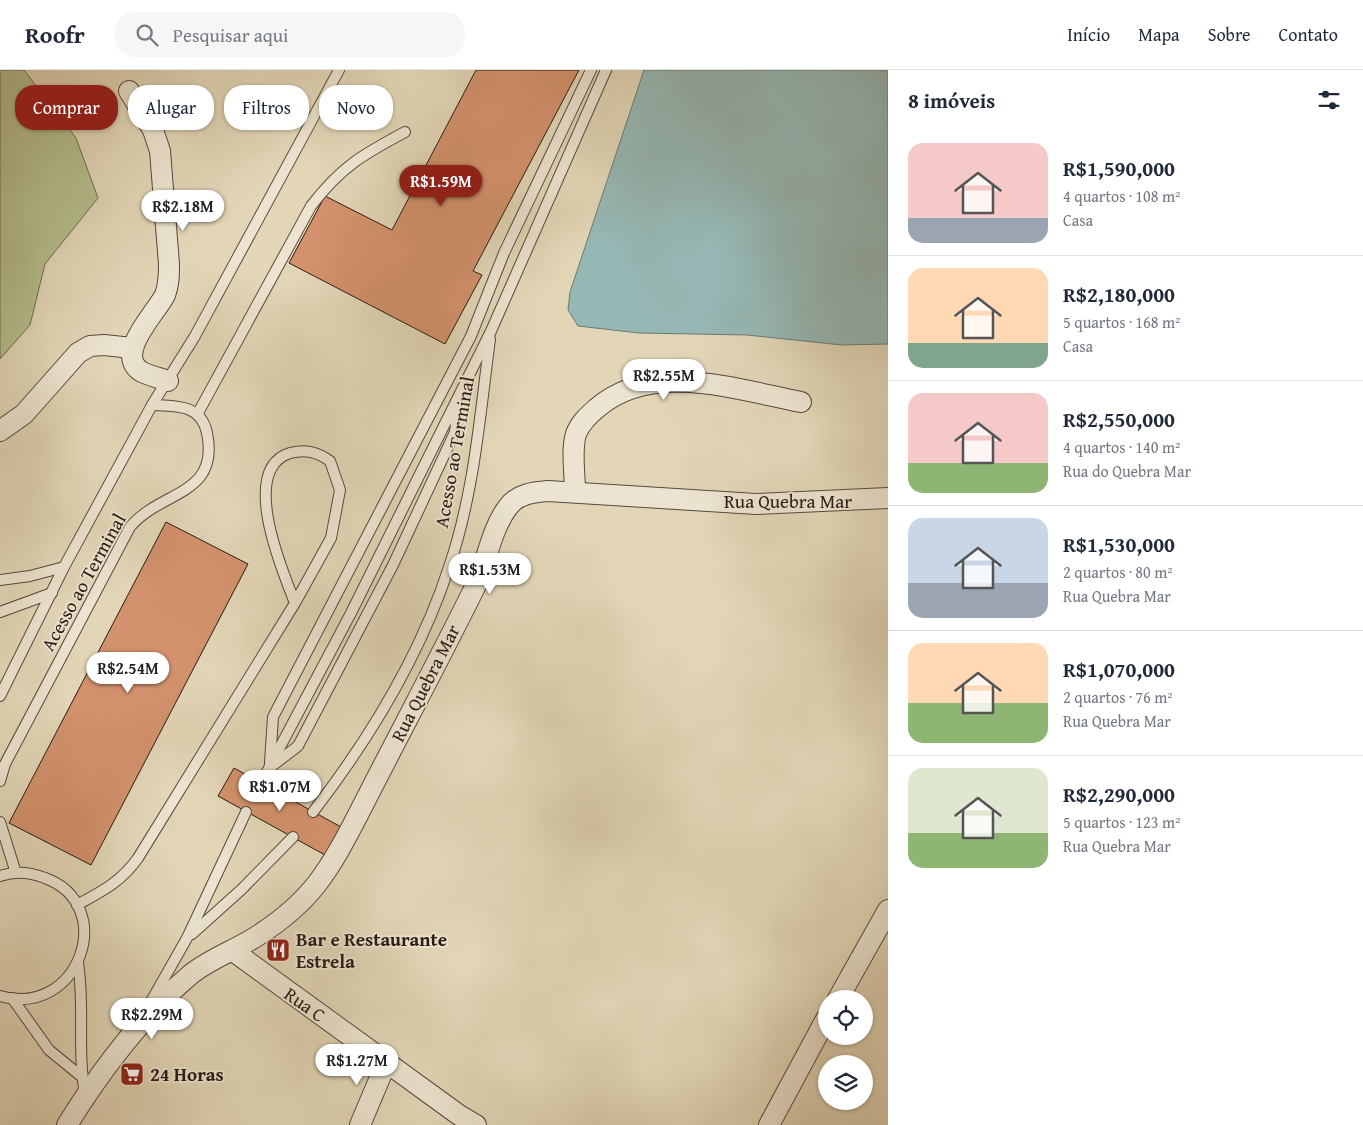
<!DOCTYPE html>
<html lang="pt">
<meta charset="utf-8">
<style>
:root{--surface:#fff;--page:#f6f6f7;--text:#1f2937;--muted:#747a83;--line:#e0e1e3;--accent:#8f2418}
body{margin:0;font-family:"Gentium Book Plus",serif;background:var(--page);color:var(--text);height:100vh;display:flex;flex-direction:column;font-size:19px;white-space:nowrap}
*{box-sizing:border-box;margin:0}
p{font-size:16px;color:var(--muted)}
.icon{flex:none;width:28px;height:28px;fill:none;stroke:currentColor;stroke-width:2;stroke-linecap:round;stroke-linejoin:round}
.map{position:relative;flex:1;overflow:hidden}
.panel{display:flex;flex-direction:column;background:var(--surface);width:475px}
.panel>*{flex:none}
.top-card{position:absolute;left:15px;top:15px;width:475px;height:45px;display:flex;gap:10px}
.tools{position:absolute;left:818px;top:920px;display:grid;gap:10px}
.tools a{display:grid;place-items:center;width:55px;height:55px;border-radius:50%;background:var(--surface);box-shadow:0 1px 4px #0004;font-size:25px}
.price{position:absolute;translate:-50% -42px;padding:0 11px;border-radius:18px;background:#fff;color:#222;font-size:16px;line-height:32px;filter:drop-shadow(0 1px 2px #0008)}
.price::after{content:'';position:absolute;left:50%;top:30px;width:15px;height:11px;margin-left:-8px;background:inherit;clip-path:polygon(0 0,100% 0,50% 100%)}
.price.on{background:var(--accent);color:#fff}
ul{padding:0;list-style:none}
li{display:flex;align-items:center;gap:15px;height:125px;padding:0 20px}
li+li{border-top:1px solid var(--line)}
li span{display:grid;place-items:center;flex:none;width:140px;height:100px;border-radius:15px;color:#555}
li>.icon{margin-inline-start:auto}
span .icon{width:60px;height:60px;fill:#fffc;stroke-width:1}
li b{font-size:21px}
h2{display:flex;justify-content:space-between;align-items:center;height:60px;padding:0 20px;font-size:21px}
.chip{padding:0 18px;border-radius:20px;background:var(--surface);box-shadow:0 1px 4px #0004;font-size:18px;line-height:45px}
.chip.on{background:var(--accent);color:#fff}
header{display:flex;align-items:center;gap:30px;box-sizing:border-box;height:70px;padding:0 25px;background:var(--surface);border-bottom:1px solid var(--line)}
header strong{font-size:24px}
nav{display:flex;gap:28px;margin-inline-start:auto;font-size:18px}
.search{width:350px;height:45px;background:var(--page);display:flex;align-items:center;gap:12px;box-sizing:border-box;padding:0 18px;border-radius:20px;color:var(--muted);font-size:19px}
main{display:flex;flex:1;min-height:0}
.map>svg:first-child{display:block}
</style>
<header>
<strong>Roofr</strong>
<div class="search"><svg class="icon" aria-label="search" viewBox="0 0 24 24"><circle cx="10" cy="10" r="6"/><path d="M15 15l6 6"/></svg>Pesquisar aqui</div>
<nav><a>Início</a><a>Mapa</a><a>Sobre</a><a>Contato</a></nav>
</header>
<main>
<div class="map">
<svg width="888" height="1055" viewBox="0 0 888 1055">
<rect width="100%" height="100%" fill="#e2d6b7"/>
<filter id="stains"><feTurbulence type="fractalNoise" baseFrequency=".004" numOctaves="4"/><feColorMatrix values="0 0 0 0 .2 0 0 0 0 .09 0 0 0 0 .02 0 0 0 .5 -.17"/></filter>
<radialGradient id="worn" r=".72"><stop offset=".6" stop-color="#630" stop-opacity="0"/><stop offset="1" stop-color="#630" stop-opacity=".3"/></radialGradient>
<polygon fill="#b4bd8d" stroke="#6e6c50" points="0,0 24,0 76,68 98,128 45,194 30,255 0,289"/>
<polygon fill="#96b8b5" stroke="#6a7975" points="644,0 888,0 888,274 842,275 747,265 639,263 578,256 568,240 570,222"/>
<g fill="#d3926d" stroke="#271a14">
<polygon points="476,0 579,0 473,201 482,205 445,274 289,193 325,126 392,160"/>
<polygon points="166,452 248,494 91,795 9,753"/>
<polygon points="234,698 341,757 325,785 218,726"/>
</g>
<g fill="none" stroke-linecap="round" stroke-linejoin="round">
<g stroke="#56493d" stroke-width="12">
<g id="service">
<path d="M 198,343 L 311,136 C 341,97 362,85 405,62"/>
<polyline points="0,510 30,506 64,497"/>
<polyline points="0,542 52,523"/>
<polyline points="0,626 64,497 152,335 195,266 339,0"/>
<polyline points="270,692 273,647 471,266 504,183 591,0"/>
<polyline points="272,696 298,676 393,495 455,362 458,333"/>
<path d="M 0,711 L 5,694 L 130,457 C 161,420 220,426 207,363 C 201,334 176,336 152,335"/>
<polyline points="261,713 351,543 491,261 606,0"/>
<path d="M 313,742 C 370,668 420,586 449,497 C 474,424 480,345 490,269"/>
<polyline points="0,752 16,803"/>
<path d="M 0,806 C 15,801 30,802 45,808 C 119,835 79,949 0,926"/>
<path d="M 77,835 C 102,821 120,813 138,788 L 295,533 L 331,468 L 340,420 L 330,391 C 317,382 306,379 290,383 C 239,399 282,500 295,533"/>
<polyline points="192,864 242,819 293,767"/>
<path d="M 78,893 C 85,937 77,981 85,1024"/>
<polyline points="12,928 49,980 82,1007"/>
<polyline points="149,935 187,868 246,742"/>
</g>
</g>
<g stroke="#56493d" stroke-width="22">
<g id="minor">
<path d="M 129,21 L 153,60 L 160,81 L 169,194 C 169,205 169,215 165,225 C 156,243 113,285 142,302 C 150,306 160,308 168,311"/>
<polyline points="0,361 24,344 78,283 90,276 104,275 132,278"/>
<path d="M 575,421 C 575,404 571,380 576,364 C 580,353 588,346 597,338 C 652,290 738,320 801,332"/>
<polyline points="233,881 459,1045 476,1055"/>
<polyline points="838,929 888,840"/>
<path d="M 67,1055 C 100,1002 142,946 190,905 C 208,890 233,881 254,868 C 312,832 329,801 360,741 C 398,666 438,592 475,517 C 487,492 491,459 508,437 C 517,424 534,422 548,421 L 756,434 L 888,428"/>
<polyline points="360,1055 387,991"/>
<polyline points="769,1055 826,949"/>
</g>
</g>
<use href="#service" stroke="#ece4d0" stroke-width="10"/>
<use href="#minor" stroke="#ece4d0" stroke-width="20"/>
</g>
<defs>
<g id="restaurant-square" transform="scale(1.25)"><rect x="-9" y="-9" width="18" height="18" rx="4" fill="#8f2418" stroke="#ece4d0"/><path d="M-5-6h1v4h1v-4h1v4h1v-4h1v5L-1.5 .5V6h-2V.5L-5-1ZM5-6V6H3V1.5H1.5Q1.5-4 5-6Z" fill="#fff"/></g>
<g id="supermarket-square" transform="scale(1.25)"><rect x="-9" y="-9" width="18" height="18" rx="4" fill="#8f2418" stroke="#ece4d0"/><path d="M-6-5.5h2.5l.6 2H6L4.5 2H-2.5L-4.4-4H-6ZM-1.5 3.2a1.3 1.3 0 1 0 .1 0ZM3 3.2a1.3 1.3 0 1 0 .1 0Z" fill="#fff"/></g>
</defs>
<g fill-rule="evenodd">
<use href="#restaurant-square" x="278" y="880"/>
<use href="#supermarket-square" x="132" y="1004"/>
</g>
<g text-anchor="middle" stroke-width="4" stroke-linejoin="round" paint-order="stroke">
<g font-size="19" fill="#271a14" stroke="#ece4d0">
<text transform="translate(454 382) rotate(-80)" y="7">Acesso ao Terminal</text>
<text x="788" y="438">Rua Quebra Mar</text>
<text transform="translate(83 512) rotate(-61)" y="7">Acesso ao Terminal</text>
<text transform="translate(425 613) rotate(-63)" y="7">Rua Quebra Mar</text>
<text transform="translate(305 934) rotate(35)" y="7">Rua C</text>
</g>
<g font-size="19" font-weight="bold" fill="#271a14" stroke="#ece4d0" text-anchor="start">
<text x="296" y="876">Bar e Restaurante<tspan x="296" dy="22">Estrela</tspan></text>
<text x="150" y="1011">24 Horas</text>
</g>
</g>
<rect width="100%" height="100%" filter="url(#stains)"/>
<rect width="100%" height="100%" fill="url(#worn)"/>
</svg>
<div class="tools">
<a><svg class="icon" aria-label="locate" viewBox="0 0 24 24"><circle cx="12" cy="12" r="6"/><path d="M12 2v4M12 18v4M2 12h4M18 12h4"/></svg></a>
<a><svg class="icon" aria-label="layers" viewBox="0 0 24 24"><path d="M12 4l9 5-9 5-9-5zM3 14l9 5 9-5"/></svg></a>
</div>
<b class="price on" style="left:441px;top:137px">R$1.59M</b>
<b class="price" style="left:183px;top:162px">R$2.18M</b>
<b class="price" style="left:664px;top:331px">R$2.55M</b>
<b class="price" style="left:490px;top:525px">R$1.53M</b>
<b class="price" style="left:128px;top:624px">R$2.54M</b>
<b class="price" style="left:280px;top:742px">R$1.07M</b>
<b class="price" style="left:152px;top:970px">R$2.29M</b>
<b class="price" style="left:357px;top:1016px">R$1.27M</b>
<div class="top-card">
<a class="chip on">Comprar</a>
<a class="chip">Alugar</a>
<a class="chip">Filtros</a>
<a class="chip">Novo</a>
</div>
</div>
<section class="panel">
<h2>8 imóveis<svg class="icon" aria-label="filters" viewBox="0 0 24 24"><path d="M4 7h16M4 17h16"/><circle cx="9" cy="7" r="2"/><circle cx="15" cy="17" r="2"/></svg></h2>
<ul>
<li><span style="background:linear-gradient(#f6c9c9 75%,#9aa5b1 0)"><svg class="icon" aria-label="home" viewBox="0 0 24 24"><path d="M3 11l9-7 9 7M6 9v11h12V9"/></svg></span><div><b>R$1,590,000</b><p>4 quartos · 108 m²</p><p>Casa</p></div></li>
<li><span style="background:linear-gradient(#ffd9b3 75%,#7fa58c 0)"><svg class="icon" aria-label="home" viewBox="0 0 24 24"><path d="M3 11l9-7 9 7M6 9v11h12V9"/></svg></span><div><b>R$2,180,000</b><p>5 quartos · 168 m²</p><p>Casa</p></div></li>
<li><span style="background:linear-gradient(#f6c9c9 70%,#8fb573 0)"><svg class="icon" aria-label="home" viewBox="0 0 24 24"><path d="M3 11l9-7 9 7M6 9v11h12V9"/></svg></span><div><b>R$2,550,000</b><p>4 quartos · 140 m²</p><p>Rua do Quebra Mar</p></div></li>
<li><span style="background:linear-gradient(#c9d6e8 65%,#9aa5b1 0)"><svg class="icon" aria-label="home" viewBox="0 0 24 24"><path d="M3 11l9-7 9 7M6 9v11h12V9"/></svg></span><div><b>R$1,530,000</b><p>2 quartos · 80 m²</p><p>Rua Quebra Mar</p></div></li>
<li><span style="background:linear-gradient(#ffd9b3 60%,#8fb573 0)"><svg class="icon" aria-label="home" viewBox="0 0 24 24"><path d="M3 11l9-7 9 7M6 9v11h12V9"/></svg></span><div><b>R$1,070,000</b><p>2 quartos · 76 m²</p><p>Rua Quebra Mar</p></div></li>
<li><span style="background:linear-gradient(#dfe7d0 65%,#8fb573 0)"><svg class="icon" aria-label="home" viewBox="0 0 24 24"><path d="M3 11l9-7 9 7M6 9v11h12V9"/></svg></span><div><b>R$2,290,000</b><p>5 quartos · 123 m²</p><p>Rua Quebra Mar</p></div></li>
</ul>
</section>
</main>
